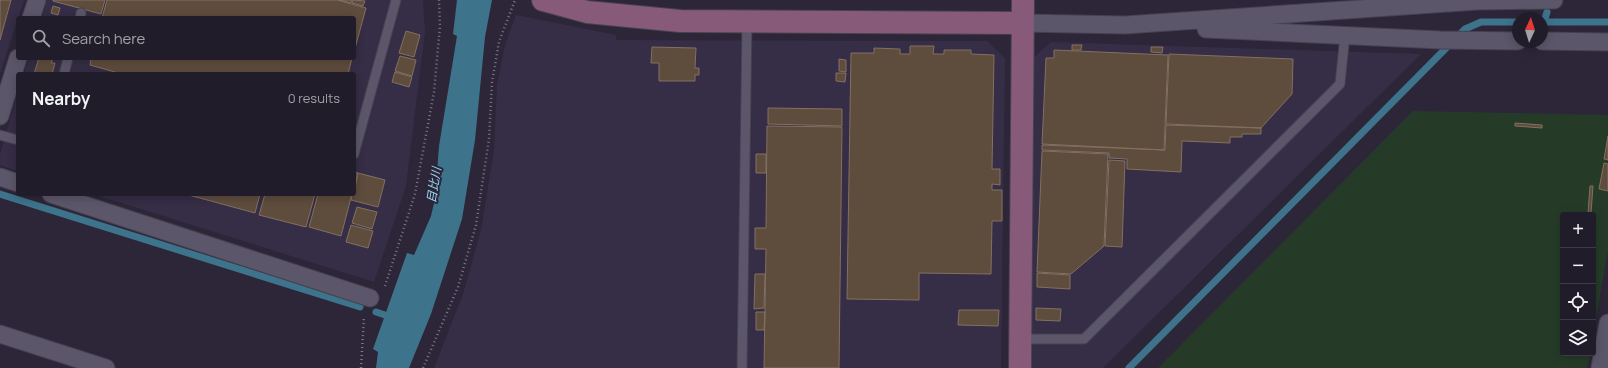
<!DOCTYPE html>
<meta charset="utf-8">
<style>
:root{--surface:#211c2a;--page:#2d2936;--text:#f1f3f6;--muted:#a2a1a8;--line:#3e3a47}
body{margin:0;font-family:Manrope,"Noto Sans JP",sans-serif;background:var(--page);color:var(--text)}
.controls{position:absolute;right:12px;bottom:12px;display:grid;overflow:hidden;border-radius:4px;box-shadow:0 2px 10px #0003}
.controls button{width:36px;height:36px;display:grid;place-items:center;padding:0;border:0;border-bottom:1px solid var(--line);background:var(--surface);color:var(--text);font:20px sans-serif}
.compass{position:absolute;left:1512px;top:12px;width:36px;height:36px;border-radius:50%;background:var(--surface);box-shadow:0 2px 10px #0003;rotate:4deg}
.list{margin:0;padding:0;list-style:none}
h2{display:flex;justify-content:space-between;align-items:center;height:52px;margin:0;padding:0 16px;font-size:17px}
h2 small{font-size:13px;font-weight:400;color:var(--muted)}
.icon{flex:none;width:22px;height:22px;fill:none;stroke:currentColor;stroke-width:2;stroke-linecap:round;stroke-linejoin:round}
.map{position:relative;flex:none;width:1608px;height:368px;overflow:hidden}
.search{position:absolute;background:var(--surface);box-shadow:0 2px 10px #0003;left:16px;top:16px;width:340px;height:44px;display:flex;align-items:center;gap:10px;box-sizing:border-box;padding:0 14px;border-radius:4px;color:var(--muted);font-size:15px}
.panel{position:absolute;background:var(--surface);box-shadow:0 2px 10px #0003;left:16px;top:72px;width:340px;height:124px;border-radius:4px}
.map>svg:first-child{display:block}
</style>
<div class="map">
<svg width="1608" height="368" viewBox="0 0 1608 368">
<rect width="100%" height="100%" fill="#2c2638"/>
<path fill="#362d46" d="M0,0H24L0,74Z
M47,0H423L425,32L406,186L374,282L93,194H354V74H24L29,58H354V18H42Z
M516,15L616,35V40L987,41L1005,58L1001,368H434L463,294L481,230L494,150L497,85L505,45Z
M1051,42L1421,54L1103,368H1028L1033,58Z
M18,92V171L0,165V154Z"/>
<path fill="#253b28" d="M1413,111L1608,115V251L1593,335V215H1563V353H1590L1587,368H1158Z"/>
<path fill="#3d738b" d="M457,0H492L485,37L475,140L462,219L431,314L409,368H376L378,352L373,349L407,253L414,255L431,216L435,199L439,146L457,36L453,34Z"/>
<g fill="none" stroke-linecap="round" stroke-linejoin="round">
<path stroke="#3d738b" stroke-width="7" d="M1542,22H1608
M1544,22L1547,12
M0,194L360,307
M376,312L394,318
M1129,368L1465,29L1481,22H1518"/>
</g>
<path fill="#5e4c3d" stroke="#837060" d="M0,0H11L0,40Z
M53,0H105L101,14L53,1Z
M107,0H337L366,8L354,52V18H102Z
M339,0H352L351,3Z
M353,0L365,1L363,6L352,3Z
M53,6L60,8L58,15L51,13Z
M406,31L420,35L414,57L399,53Z
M1072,45H1082L1081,50H1072Z
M910,46H934L933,54H944V50H971V54L994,55L992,169H1000V185L992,184V190H1002V221H992L991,274L919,273V300L847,299L851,53H874V48L900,49V54H910Z
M652,47L696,48L695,68H699V75H695V81H659V63H651Z
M1151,47H1163L1162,53L1151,52Z
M1054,50L1168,55L1164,150L1042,144L1046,58H1054Z
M1169,54L1293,59L1292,94L1261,128L1166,124Z
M400,56L416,60L412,76L395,71Z
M39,58H53L51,63H55L52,74H34Z
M91,58H352L348,74H122L90,65Z
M839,59L846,60V72L839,71Z
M395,72L412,77L409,87L392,82Z
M836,73H846L845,82L836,81Z
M768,108L842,109V126L768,124Z
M1515,123L1542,125V128L1515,126Z
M1166,125L1261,128V134H1242V137H1230V143L1182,141L1181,172L1127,169V159L1109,158V153L1042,150V145L1165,150Z
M767,126L842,127L839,368H764L766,249H755V228H766Z
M1608,136V160L1604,159Z
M1042,151L1108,154L1104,246L1071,274L1037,272Z
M756,154H766V173H756Z
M1109,160L1125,161L1122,247L1105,246Z
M1604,163L1608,164V191L1599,189Z
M354,172L358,173L354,188Z
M358,173L385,180L378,207L351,200L352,194H354Z
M1590,186H1593L1591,213H1588Z
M185,194H260L255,213Z
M265,194H315L306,227L259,215Z
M318,194H352L341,236L309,227Z
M357,207L377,212L372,229L352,223Z
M351,225L373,231L368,248L346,242Z
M1037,273L1070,275V289L1037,287Z
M755,274H765L764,308L754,309Z
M1036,308L1061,309L1060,321L1036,320Z
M959,310H999L998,326L958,325Z
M756,312H765L764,330H756Z"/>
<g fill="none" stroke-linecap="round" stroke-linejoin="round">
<defs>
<path id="lane" d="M80,18L81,13
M64,74L68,58
M0,135L18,140
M354,154L396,0
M1020,339H1084L1340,84L1345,35
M742,368L747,22"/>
<path id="street" d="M31,18L37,0
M1023,23L1125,25L1477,1L1554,0
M1206,29L1440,40L1518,41
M1542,41L1608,42
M0,116L18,58
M0,177L18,183
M51,194L370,298
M0,334L106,368
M1600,368L1608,323"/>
<path id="secondary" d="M543,0L587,12L680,21L1023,23
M1020,368L1023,0"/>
</defs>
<use href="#lane" stroke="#464150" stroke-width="11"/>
<use href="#street" stroke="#464150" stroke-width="19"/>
<use href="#secondary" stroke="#464150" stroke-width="24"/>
<path stroke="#7e7988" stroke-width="2.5" stroke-dasharray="1 3" stroke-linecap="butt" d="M385,286L415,194L434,92L440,26L439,0
M361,368L364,317
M423,368L458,287L476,225L489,139L492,82L499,42L515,0"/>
<use href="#lane" stroke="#5c566a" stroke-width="9"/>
<use href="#street" stroke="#5c566a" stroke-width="17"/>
<use href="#secondary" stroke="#865a78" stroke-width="22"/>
</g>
<g text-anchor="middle" stroke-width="4" stroke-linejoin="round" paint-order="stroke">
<g font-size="12" font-style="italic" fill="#99dbfa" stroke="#2c2638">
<text transform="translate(434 185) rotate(-81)" y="4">目比川</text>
</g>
</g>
</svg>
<div class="controls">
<button>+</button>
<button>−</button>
<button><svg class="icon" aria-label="locate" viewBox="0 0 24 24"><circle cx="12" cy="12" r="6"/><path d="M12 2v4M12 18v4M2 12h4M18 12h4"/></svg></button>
<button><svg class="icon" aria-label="layers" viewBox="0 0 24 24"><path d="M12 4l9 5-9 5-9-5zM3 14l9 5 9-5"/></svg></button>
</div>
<svg class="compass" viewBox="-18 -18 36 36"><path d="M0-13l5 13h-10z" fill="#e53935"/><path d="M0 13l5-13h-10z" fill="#a2a1a8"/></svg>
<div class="search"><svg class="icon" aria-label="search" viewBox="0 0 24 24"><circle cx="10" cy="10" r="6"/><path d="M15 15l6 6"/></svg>Search here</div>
<section class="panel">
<h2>Nearby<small>0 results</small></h2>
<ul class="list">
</ul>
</section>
</div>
